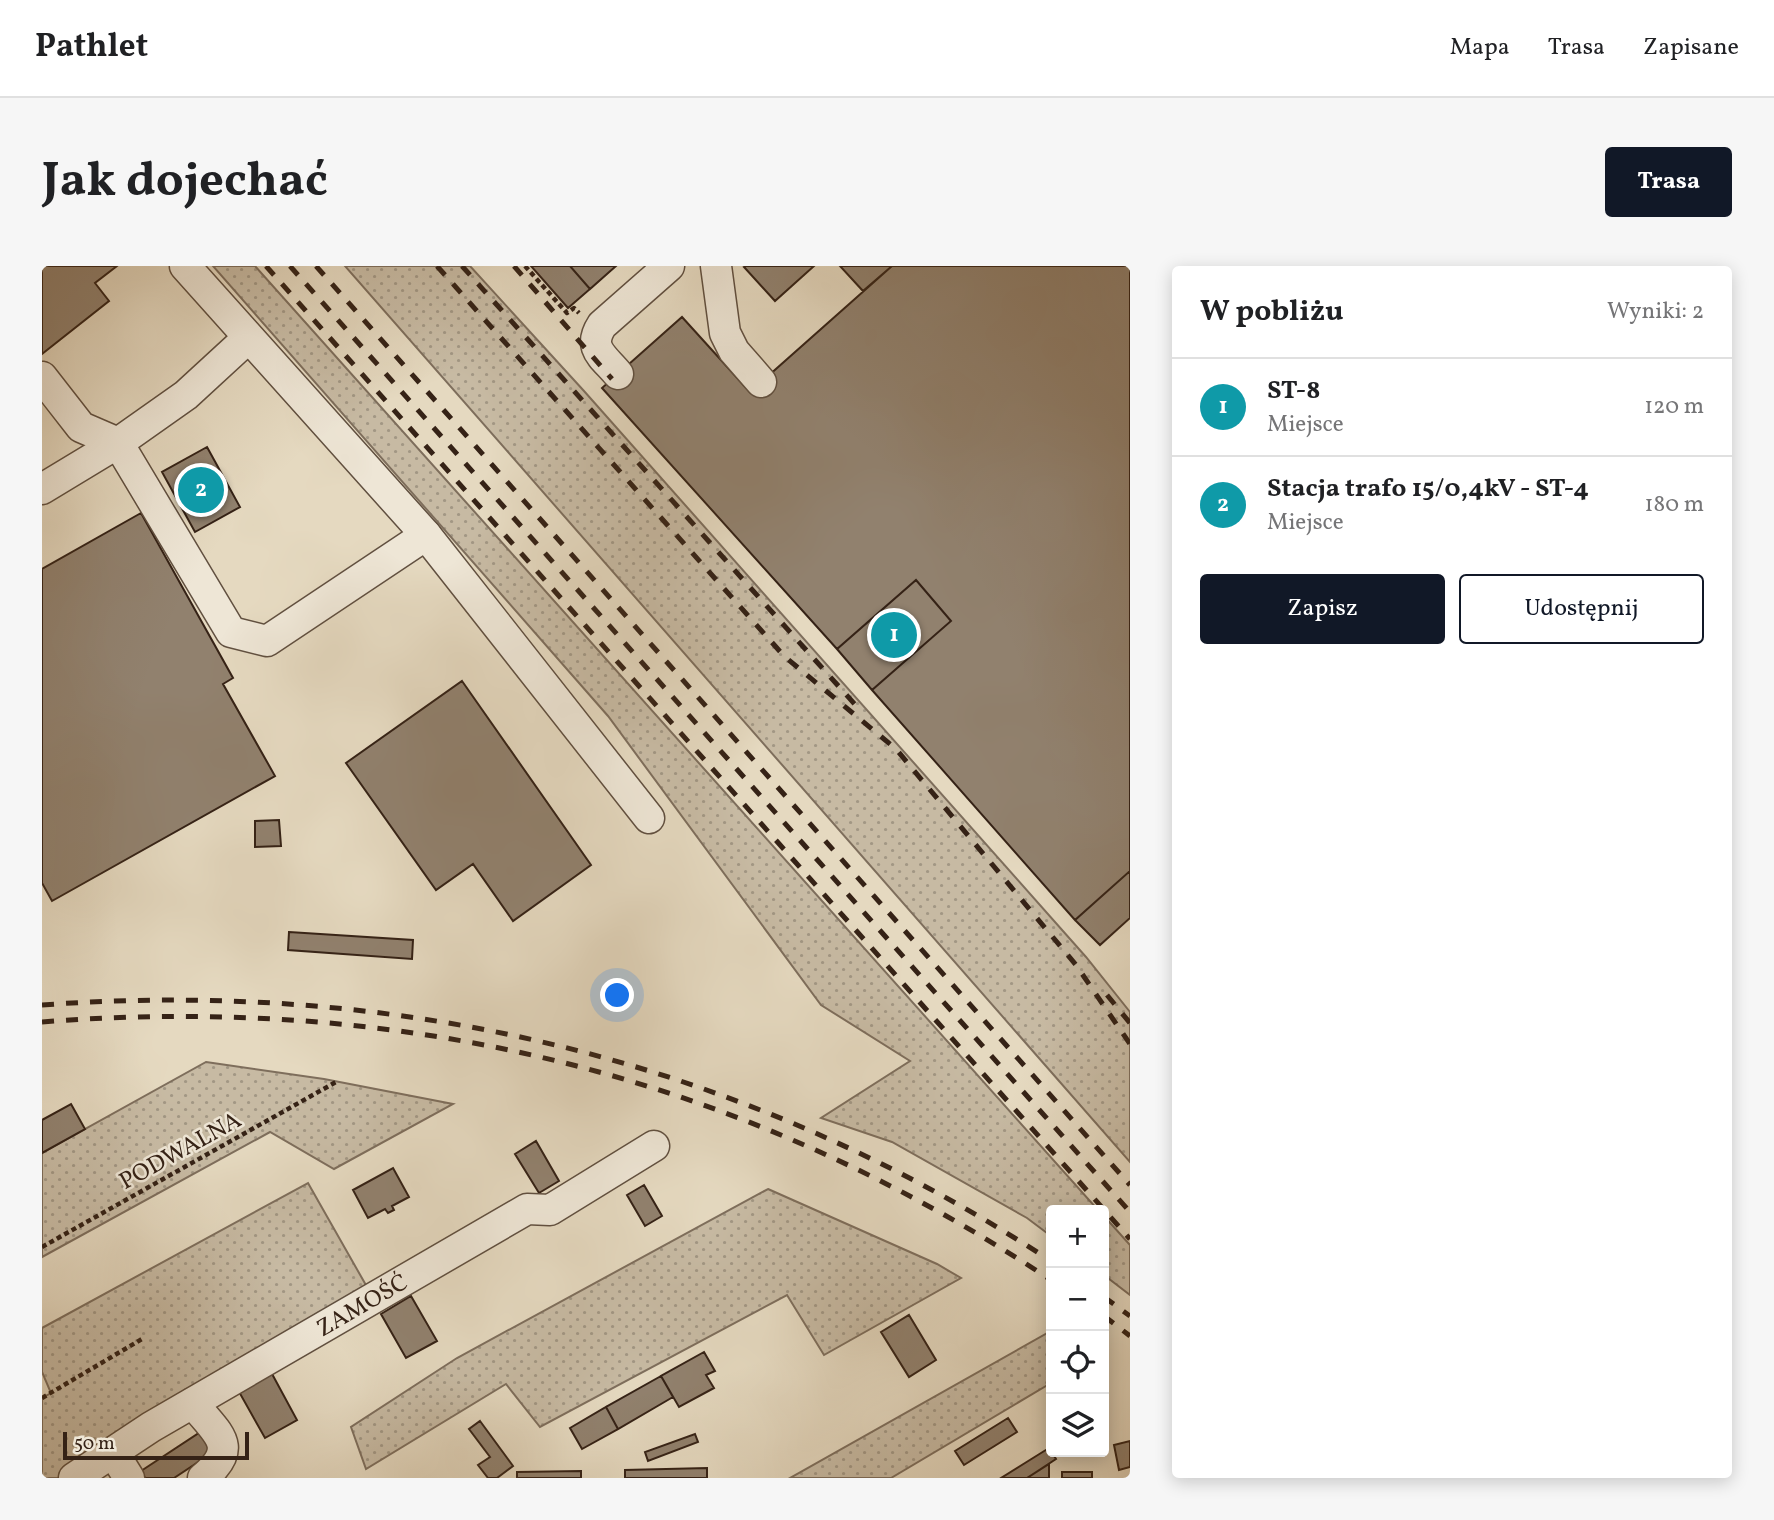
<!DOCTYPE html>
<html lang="pl">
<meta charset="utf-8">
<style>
:root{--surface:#fff;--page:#f6f6f6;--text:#202124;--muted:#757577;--line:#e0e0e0;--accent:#111827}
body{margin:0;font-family:Vollkorn,serif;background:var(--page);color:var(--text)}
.controls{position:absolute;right:21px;bottom:21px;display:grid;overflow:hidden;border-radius:7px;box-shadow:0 4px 18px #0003}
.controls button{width:63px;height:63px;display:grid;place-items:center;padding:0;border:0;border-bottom:2px solid var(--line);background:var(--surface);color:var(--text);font:35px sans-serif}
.scale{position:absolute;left:21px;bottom:18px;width:186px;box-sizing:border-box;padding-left:7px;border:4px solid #352216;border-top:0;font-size:19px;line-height:24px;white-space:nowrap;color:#352216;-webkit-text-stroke:5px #eee6d6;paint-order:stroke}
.you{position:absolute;left:576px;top:730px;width:24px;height:24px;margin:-18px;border:5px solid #fff;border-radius:50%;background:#1a73e8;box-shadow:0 0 0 10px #1a73e833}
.badge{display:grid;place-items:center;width:46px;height:46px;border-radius:50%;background:var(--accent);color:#fff;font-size:23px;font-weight:700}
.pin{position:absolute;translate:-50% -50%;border:4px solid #fff;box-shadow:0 2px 7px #0006}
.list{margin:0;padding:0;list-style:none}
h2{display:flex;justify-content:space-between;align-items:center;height:91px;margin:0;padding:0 28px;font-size:30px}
h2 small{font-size:23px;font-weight:400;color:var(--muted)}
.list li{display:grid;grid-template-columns:46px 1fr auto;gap:21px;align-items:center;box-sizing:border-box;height:98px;padding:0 28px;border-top:2px solid var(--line)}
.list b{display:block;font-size:26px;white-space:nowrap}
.list p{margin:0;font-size:23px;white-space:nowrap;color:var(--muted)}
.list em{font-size:23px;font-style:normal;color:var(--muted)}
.actions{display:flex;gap:14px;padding:21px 28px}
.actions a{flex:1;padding:16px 0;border:2px solid var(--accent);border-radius:7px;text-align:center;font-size:24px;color:var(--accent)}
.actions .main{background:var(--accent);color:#fff}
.icon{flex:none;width:38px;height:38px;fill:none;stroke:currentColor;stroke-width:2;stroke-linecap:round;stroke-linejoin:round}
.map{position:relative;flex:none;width:1088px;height:1212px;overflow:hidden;border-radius:7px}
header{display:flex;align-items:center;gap:42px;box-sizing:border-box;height:98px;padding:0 35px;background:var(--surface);border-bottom:2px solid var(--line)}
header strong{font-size:33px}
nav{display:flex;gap:38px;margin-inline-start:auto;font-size:24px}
.intro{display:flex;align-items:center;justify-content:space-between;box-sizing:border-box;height:168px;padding:0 42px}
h1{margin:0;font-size:49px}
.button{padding:18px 32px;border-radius:7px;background:var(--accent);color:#fff;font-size:24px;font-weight:700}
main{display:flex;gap:42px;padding:0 42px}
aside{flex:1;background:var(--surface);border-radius:7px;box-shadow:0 4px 18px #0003}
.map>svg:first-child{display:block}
</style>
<header>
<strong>Pathlet</strong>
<nav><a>Mapa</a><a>Trasa</a><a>Zapisane</a></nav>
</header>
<div class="intro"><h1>Jak dojechać</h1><a class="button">Trasa</a></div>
<main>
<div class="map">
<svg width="1088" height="1212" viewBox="0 0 1088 1212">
<defs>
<pattern id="green-dots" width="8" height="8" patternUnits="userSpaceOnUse" patternTransform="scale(1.75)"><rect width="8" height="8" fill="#c7baa3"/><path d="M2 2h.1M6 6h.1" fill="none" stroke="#a29784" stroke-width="1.8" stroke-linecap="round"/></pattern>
</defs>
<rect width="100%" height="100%" fill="#e5d9c0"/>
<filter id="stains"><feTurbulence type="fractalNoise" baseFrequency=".00286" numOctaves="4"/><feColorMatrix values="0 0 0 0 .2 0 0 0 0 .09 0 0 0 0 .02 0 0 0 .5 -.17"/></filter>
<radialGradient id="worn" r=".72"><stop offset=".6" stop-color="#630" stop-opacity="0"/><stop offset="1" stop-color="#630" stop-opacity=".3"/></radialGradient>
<path fill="url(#green-dots)" stroke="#7e6e5c" stroke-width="2" d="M171,0H213L1056,944H1009V970L985,952L850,876L779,852L868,795L779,739L566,450Z
M303,0H428L542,125L1044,691L1088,746V896Z
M164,796L282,813L411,838L292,903L228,866L0,991V887Z
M266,917L329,1028L18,1212H0V1132L9,1127L0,1106V1062Z
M726,923L895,998L919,1012L782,1089L745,1029L498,1161L464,1118L324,1203L309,1161L415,1092Z
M1062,950L1088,979V1029L1062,1009Z
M1009,1065V1117L849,1212H748Z"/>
<path fill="#91816e" stroke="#352216" stroke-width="2" d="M0,0H75L53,17L67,35L0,88Z
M489,0H528L548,23L526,42Z
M528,0H574L548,23Z
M704,0H772L733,35L702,1Z
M798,0H850L821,25Z
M850,0H1088V605L1033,654L830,424L909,355L874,314L795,383L560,122L640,51L708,126Z
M165,181L198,241L153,266L120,206Z
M99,247L191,412L181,418L233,510L10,635L0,617V303Z
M874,314L909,355L830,424L795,383Z
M420,415L549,599L471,655L431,598L394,624L304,497Z
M237,554L239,580L213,581V555Z
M1088,605V652L1058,679L1033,654Z
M247,666L371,674L370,693L246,684Z
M29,838L43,863L0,887V854Z
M494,875L517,915L497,927L473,888Z
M351,902L367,931L350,940L352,944L346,947L343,943L326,952L311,924Z
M602,919L620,950L603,960L585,929Z
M369,1030L395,1075L364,1092L339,1048Z
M867,1049L894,1094L867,1111L839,1066Z
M662,1086L673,1105L664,1109L672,1122L637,1141L619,1110Z
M229,1106L255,1154L223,1172L196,1124Z
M619,1110L631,1131L576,1163L564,1141Z
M564,1141L576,1163L540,1183L528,1162Z
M966,1152L975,1166L922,1199L913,1185Z
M438,1155L471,1200L455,1212H446L436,1199L448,1191L427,1163Z
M163,1163L176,1183L132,1212H103L99,1205Z
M653,1168L656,1176L606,1195L603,1186Z
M1088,1175V1201L1077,1204L1072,1179Z
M1007,1182L1014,1193L985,1212H959Z
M1007,1198V1212H985Z
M665,1202V1212H583V1204Z
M539,1205V1212H475V1206Z
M1020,1206H1050V1212H1020Z"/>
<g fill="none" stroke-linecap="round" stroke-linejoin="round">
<defs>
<g id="minor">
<path d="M143,0L384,269"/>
<path d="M674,0L683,67L692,85L719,116"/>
<path d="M576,108C561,90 545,82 560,59L627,0"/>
<path d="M0,111L39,161L76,177L144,129L206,72"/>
<path d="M0,223L76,177L189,366L225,375L384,269L607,552"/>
<path d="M151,1137C175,1168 199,1180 161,1212"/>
<path d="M71,1186L87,1212"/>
<path id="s1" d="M32,1212L109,1161L485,943L508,944L612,880"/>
</g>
</defs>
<use href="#minor" stroke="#615040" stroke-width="33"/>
<path stroke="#352216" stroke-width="4.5" stroke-dasharray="5 3.5" stroke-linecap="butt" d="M483,0L525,47L532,42L537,47
M0,981L294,816
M0,1132L100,1073"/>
<use href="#minor" stroke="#eee6d6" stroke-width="30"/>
<path stroke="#352216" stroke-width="5" stroke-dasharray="12 12" stroke-linecap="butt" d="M224,0L1088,973
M248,0L1088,946
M274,0L1088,919
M395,0L742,390L854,483L1034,699L1088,778
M420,0L817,443
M472,0L570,113
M1065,729L1088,757
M0,739C362,712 705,796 1009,995
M0,756C367,727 702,811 1009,1014
M1062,1031L1088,1050
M1062,1050L1088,1070"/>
</g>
<g text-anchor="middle" stroke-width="5" stroke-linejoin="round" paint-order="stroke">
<g font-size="24" fill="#352216" stroke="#eee6d6">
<text transform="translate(138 884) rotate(-29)" y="8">PODWALNA</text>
<text dy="8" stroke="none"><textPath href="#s1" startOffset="336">ZAMOŚĆ</textPath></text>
</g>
</g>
<rect width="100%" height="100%" filter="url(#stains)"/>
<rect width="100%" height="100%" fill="url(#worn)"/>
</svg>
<div class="controls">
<button>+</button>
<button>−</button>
<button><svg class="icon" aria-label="locate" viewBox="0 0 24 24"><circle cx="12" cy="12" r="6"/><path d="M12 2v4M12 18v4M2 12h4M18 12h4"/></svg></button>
<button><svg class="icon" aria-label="layers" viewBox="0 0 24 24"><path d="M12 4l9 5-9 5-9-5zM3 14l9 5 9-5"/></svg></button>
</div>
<div class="scale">50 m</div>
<div class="you"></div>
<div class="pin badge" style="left:852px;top:369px;background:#0f9aa8">1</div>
<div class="pin badge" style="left:159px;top:224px;background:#0f9aa8">2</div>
</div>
<aside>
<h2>W pobliżu<small>Wyniki: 2</small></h2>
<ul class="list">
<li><span class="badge" style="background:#0f9aa8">1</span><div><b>ST-8</b><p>Miejsce</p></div><em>120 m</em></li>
<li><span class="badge" style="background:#0f9aa8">2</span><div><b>Stacja trafo 15/0,4kV - ST-4</b><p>Miejsce</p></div><em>180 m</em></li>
</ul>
<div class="actions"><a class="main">Zapisz</a><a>Udostępnij</a></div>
</aside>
</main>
